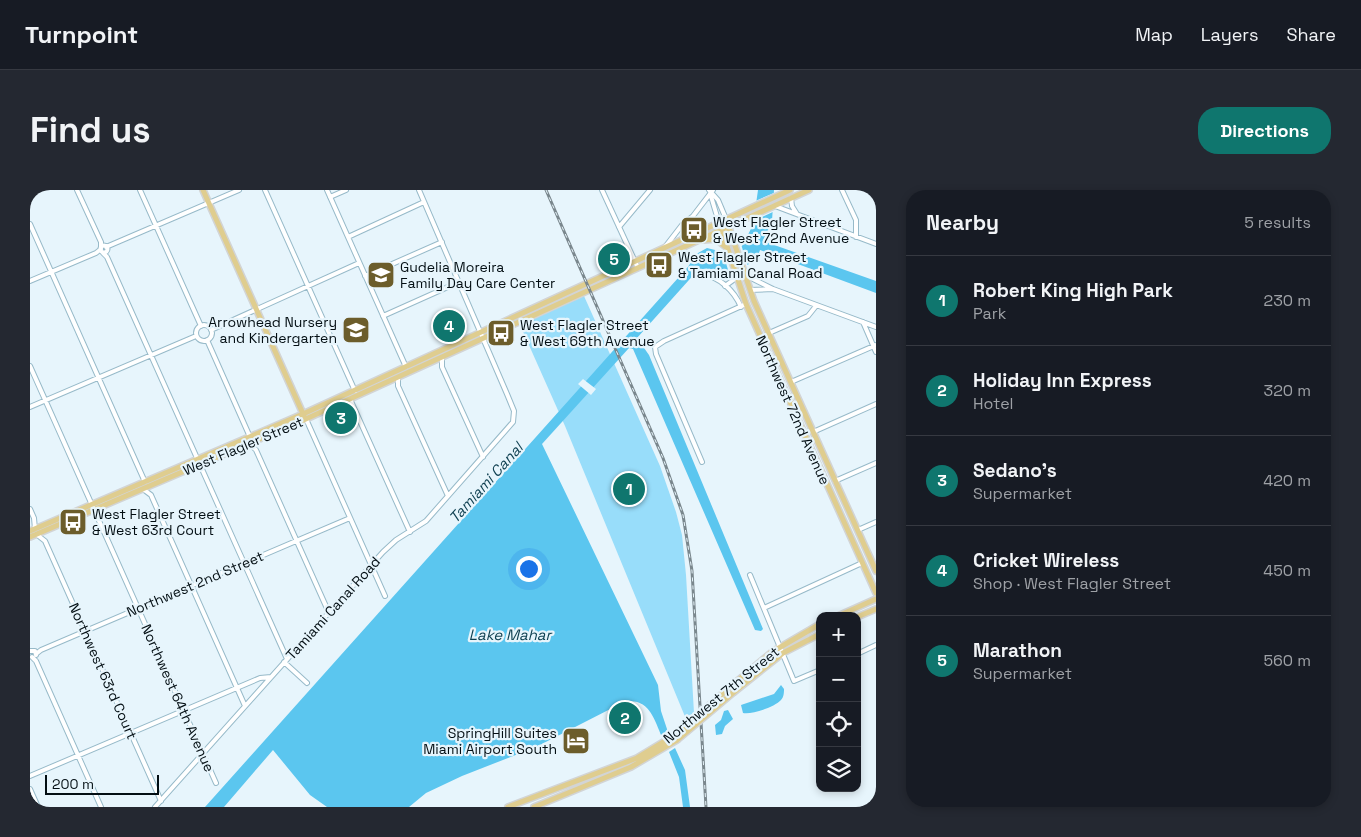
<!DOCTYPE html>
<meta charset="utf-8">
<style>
:root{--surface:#171b24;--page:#242831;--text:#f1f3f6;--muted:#9ea1a6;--line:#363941;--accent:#0f766e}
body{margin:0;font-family:"Space Grotesk",sans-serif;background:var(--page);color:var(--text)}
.controls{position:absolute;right:15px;bottom:15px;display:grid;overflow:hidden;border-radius:10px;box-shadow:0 2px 8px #0003}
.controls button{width:45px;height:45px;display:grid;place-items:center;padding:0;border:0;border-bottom:1px solid var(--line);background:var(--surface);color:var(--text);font:25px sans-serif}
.scale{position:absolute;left:15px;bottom:12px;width:114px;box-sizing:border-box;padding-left:5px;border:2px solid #030e13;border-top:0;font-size:14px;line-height:18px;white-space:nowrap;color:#030e13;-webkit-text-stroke:4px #e7f5fc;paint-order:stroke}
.you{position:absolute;left:498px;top:378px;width:18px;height:18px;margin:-12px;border:4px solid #fff;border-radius:50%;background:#1a73e8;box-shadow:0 0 0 8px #1a73e833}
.badge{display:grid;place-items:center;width:32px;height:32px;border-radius:50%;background:var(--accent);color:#fff;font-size:16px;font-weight:700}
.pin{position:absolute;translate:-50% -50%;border:2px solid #fff;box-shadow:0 1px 5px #0006}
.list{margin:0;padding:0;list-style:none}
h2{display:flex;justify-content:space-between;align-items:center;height:65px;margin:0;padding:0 20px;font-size:21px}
h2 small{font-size:16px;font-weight:400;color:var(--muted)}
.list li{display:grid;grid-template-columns:32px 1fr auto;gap:15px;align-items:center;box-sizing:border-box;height:90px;padding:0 20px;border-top:1px solid var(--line)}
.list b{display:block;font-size:19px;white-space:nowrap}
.list p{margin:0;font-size:16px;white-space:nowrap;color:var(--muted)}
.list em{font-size:16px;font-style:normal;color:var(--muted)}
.icon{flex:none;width:28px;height:28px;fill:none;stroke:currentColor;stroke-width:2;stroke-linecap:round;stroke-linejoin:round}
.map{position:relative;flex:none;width:846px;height:617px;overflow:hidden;border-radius:20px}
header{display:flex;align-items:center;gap:30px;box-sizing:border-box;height:70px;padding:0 25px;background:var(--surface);border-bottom:1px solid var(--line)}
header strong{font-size:24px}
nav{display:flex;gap:28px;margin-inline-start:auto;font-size:18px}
.intro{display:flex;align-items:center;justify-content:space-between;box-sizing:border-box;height:120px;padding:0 30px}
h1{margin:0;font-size:35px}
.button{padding:12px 22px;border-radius:20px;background:var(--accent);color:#fff;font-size:18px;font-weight:700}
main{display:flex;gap:30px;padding:0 30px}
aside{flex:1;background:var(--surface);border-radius:20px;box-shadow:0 2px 8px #0003}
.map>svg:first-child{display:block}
</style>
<header>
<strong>Turnpoint</strong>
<nav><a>Map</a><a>Layers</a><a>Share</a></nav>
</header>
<div class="intro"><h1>Find us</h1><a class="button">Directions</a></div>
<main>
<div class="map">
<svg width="846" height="617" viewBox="0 0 846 617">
<rect width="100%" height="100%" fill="#e7f5fc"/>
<path fill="#98ddfa" d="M554,106L630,276L646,322L652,345L656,385L664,523L656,529L535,236L490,135Z"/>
<path fill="#5bc6ef" d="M728,0H744L742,31L733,51L846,91V103L730,60L726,71C717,75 704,81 695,81C685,81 677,76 667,81L607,148L619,165L733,439L731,441L725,440L603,159L599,158L512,254L628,495L631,521L638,542L632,547C624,529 619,507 594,512L506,557L432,586L396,603L379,617H297L280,605L243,560L194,617H175L657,78L668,63L677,58L693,62L712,56L723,35Z
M751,495L754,499C754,502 754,507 751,510C745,517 721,525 713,523L711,515L744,504Z
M698,520L703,529L695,536L692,544L686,545L685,535L691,530L694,521Z
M645,558L655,580L660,617H653L649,587L639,562Z"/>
<path fill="#e7f5fc" d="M746,2L745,21L721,32L723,12Z
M711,54L718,77L699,83L692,60Z
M553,189L566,199L561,205L548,194Z"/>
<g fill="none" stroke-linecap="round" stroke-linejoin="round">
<defs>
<path id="minor" d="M47,0L71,52V58
M110,0L171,136
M235,0L325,201
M297,0L376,177
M572,0L608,78
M679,0L688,10L696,29
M812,0L826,30V47
M680,3L689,33
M300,7L316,0
M761,8L762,16L767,24
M745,16L846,54
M0,34L115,292
M589,37L620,0
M318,47L394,12
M651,51L663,26L683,0
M70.5 59a3.5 3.5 0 1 1 7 0a3.5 3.5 0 1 1-7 0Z
M76,57L209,0
M635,57L652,35L663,26
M73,63L77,67L257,469
M671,83C689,87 704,100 711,117
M715,85L743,99L846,137
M335,86L412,52
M0,91L66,63L71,59
M695,96L706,88
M720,100L743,99
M353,126L429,92
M833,132L846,162
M166 143a8 8 0 1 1 16 0a8 8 0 1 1-16 0Z
M181,140L329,73
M739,143L778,126L786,116
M177,150L220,247
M412,167V177L453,267
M0,176L186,593
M368,187V196L418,306
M761,192L846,155
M320,209L380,342
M0,217L166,146
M276,229L355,406
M783,242L846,214
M219,253L226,260L299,423
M672,272L626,164L625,157L634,151L716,114
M805,291L846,273
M113,299L121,305L215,516
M0,319L4,328L5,339
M828,340L846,332
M6,344L15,351L131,611
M720,385L764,491L790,480
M734,418L832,373
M0,461H5L6,465
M6,464L11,460L320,328
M827,464L846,455
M2,467L6,471L71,617
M254,472L277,493
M0,586L230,488L241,487
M0,599L8,617
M125,617L353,362L366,350L396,331L483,232L484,221L477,204L389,0"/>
<path id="major" d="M173,0L274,226
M698,35L724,111L846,381
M691,38L716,114L846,403
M674,50L686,49L697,58
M0,341L273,224L760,0
M0,347L267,233L779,0
M808,426L846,409
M827,427L846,419
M699,498L742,462L790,434
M704,502L753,463L790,444
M478,617L607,568L645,545
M504,617L601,577L647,550"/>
</defs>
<use href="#minor" stroke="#97bac9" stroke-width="6"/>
<use href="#major" stroke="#d2d4d5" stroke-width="8"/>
<use href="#minor" stroke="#fff" stroke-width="4"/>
<use href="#major" stroke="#dfcd8f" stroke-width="5"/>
<defs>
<path id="rail" d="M516,0L633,268L653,325L662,381L676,617"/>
</defs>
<use href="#rail" stroke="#7a878d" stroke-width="3"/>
<use href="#rail" stroke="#e7f5fc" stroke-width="1" stroke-dasharray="4" stroke-linecap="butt"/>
<defs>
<path id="major-bridge" d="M645,545L699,498
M647,550L704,502"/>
</defs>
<use href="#major-bridge" stroke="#d2d4d5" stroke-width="8" stroke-linecap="butt"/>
<use href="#major-bridge" stroke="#dfcd8f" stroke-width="5"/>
</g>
<defs>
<symbol id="bus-square" viewBox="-11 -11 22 22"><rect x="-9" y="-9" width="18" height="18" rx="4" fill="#6c5d2b" stroke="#e7f5fc"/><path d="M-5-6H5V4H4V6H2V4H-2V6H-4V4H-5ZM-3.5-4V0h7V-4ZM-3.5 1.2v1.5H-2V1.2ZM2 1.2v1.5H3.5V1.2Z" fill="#fff"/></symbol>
<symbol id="school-square" viewBox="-11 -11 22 22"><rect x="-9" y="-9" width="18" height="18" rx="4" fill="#6c5d2b" stroke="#e7f5fc"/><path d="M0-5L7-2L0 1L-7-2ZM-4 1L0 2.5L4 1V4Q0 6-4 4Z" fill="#fff"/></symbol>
<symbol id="hotel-square" viewBox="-11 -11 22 22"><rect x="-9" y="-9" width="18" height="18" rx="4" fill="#6c5d2b" stroke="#e7f5fc"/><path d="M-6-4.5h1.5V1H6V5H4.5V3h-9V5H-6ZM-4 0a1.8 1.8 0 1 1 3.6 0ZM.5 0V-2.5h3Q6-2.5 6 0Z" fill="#fff"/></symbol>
</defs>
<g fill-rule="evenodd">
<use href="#bus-square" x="648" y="24" width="32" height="32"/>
<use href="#bus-square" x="613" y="59" width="32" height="32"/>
<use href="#school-square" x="335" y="69" width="32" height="32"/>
<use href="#school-square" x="310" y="124" width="32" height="32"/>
<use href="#bus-square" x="455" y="127" width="32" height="32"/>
<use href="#bus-square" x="27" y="316" width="32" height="32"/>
<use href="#hotel-square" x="530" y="535" width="32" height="32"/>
</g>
<g text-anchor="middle" stroke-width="4.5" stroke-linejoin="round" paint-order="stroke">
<g font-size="14" fill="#030e13" stroke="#e7f5fc" text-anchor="start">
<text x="683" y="37">West Flagler Street<tspan x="683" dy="16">&amp; West 72nd Avenue</tspan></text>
<text x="648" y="72">West Flagler Street<tspan x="648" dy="16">&amp; Tamiami Canal Road</tspan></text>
<text x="370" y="82">Gudelia Moreira<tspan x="370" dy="16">Family Day Care Center</tspan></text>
<text x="307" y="137" text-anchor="end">Arrowhead Nursery<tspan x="307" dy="16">and Kindergarten</tspan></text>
<text x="490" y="140">West Flagler Street<tspan x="490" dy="16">&amp; West 69th Avenue</tspan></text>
<text x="62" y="329">West Flagler Street<tspan x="62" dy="16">&amp; West 63rd Court</tspan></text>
<text x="527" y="548" text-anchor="end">SpringHill Suites<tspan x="527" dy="16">Miami Airport South</tspan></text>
</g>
<g font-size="14" fill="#030e13" stroke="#e7f5fc">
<text transform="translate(763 220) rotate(66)" y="5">Northwest 72nd Avenue</text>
<text transform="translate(213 256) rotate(-23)" y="5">West Flagler Street</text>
<text transform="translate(165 394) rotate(-23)" y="5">Northwest 2nd Street</text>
<text transform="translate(303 418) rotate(-48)" y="5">Tamiami Canal Road</text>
<text transform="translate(73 481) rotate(66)" y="5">Northwest 63rd Court</text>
<text transform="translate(691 505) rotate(-39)" y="5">Northwest 7th Street</text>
<text transform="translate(148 508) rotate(66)" y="5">Northwest 64th Avenue</text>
</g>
<g font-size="15" font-style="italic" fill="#0e3f50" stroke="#e7f5fc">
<text transform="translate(456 293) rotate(-48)" y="5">Tamiami Canal</text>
<text x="480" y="450">Lake Mahar</text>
</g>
</g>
</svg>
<div class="controls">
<button>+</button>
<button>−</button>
<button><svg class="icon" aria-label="locate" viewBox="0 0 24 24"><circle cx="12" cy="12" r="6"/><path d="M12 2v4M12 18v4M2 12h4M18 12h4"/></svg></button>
<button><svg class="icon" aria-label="layers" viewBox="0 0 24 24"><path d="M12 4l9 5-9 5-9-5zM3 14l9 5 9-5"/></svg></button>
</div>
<div class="scale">200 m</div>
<div class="you"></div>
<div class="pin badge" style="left:599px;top:299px">1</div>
<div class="pin badge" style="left:595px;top:528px">2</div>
<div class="pin badge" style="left:311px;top:228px">3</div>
<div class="pin badge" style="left:419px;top:136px">4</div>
<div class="pin badge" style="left:584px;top:69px">5</div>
</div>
<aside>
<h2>Nearby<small>5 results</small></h2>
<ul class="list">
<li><span class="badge">1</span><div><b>Robert King High Park</b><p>Park</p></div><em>230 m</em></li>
<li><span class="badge">2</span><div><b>Holiday Inn Express</b><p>Hotel</p></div><em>320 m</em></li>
<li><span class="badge">3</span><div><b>Sedano's</b><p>Supermarket</p></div><em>420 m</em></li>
<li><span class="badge">4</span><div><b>Cricket Wireless</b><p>Shop · West Flagler Street</p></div><em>450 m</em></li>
<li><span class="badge">5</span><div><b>Marathon</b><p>Supermarket</p></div><em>560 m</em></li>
</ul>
</aside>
</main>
